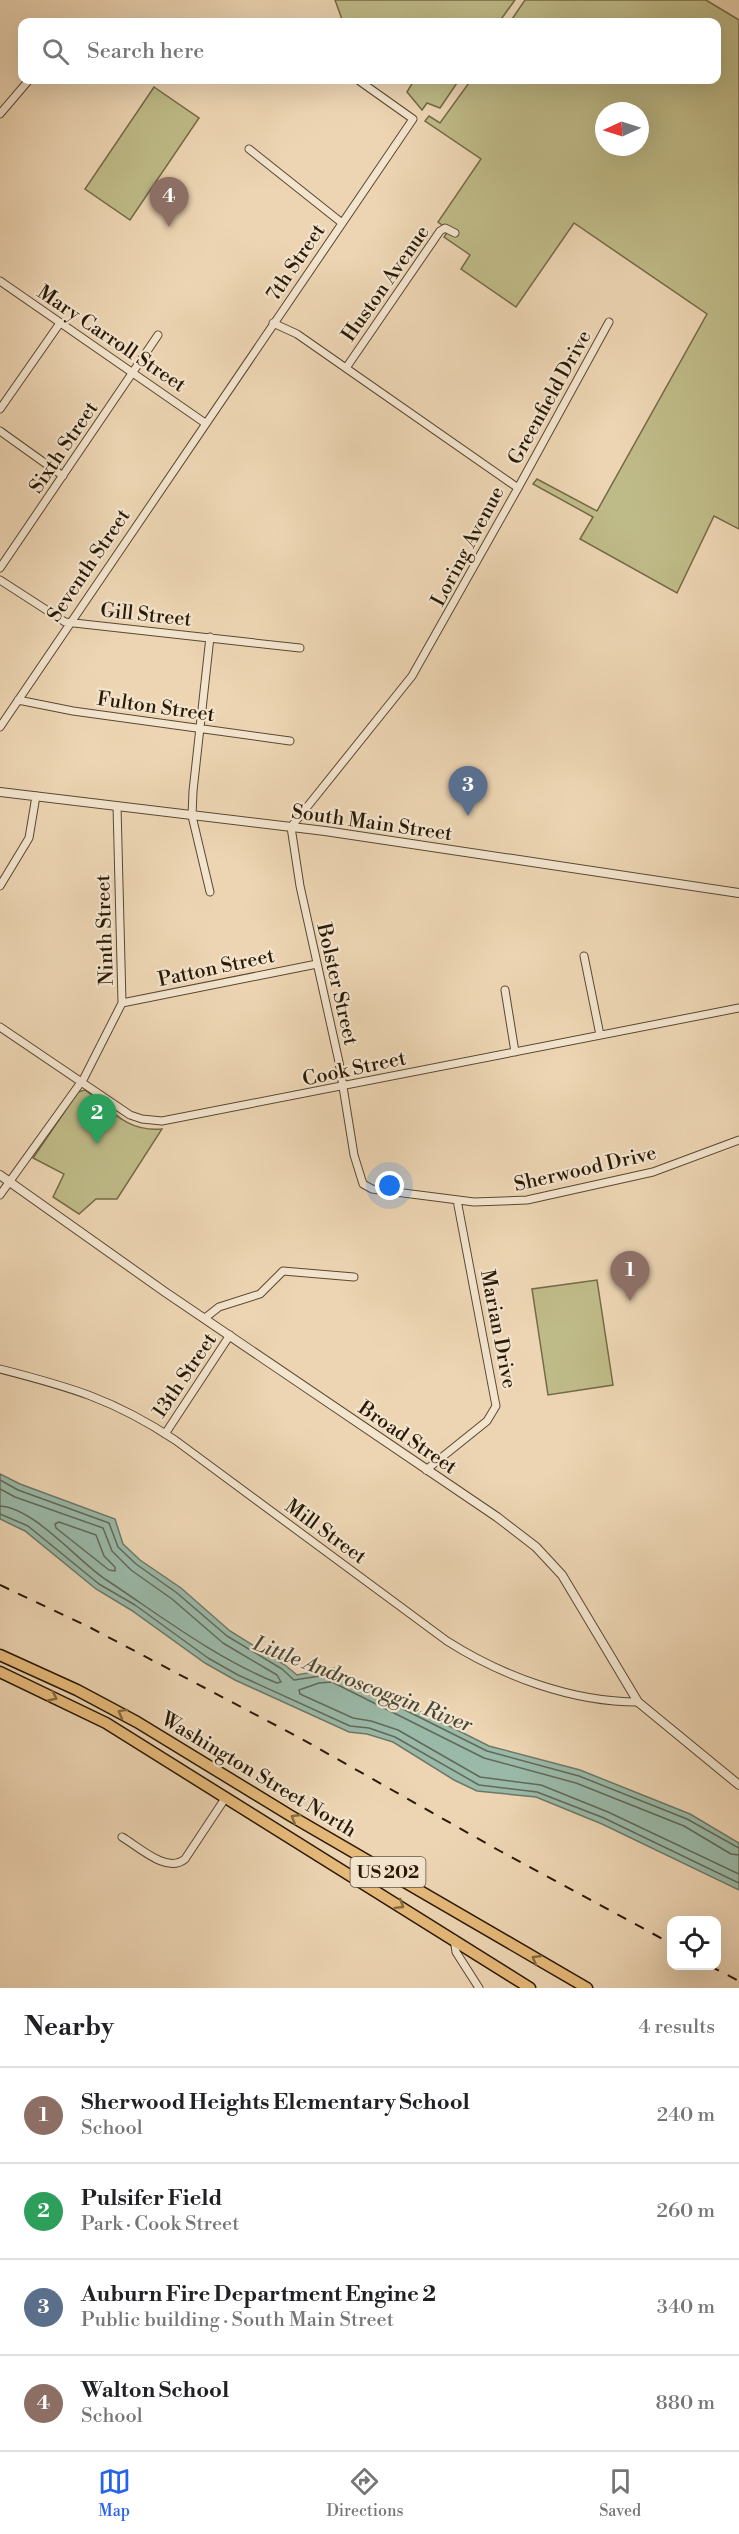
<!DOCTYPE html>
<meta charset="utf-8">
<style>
:root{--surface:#fff;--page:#f6f6f6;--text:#202124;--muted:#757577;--line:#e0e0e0;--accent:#2563eb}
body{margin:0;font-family:"Libre Bodoni",serif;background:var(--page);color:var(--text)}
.controls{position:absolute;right:18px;bottom:18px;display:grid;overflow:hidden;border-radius:12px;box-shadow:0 6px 24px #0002}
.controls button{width:54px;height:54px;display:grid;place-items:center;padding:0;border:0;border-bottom:2px solid var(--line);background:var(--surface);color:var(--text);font:30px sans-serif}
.compass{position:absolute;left:595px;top:102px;width:54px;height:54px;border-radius:50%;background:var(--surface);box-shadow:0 6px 24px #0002;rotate:266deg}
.you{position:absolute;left:390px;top:1186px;width:21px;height:21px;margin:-15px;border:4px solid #fff;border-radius:50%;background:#1a73e8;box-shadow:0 0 0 9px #1a73e833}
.badge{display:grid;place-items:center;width:39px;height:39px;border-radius:50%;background:var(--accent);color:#fff;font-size:20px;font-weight:700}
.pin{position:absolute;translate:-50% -50px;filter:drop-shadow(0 2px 3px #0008)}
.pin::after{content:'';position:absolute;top:32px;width:21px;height:18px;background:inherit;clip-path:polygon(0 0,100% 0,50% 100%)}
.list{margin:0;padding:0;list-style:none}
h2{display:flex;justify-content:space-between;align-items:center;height:78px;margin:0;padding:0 24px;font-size:26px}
h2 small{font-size:20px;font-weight:400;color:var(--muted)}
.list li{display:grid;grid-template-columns:39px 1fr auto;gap:18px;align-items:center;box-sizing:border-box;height:96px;padding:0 24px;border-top:2px solid var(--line)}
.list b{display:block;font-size:22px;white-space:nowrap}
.list p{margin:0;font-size:20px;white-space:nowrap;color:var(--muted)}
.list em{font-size:20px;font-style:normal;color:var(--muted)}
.icon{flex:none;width:33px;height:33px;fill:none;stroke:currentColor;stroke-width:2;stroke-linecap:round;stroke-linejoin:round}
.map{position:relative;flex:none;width:739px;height:1988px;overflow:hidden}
.search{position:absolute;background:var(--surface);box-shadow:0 6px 24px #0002;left:18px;right:18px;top:18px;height:66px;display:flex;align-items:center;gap:15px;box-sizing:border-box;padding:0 21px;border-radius:12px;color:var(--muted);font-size:22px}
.sheet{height:462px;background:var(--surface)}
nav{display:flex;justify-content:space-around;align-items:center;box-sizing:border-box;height:84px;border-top:2px solid var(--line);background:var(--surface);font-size:16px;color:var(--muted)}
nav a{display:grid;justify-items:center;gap:3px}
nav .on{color:var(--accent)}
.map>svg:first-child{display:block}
</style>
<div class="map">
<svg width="739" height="1988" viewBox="0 0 739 1988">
<rect width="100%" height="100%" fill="#edd5b3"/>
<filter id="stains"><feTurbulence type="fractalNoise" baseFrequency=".00333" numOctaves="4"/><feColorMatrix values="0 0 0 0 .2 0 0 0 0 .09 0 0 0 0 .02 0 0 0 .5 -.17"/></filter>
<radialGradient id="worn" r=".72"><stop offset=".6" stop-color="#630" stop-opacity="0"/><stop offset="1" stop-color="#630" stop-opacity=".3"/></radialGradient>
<path fill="#bfbb88" stroke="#746a46" stroke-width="1.5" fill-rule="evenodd" d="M335,0H515L499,22H343Z
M525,0H706L739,20V529L714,516L677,593L580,539L593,517L533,484L537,479L597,511L707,314L574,223L516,307L461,269L470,255L444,237L449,230L438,222L481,159L425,121L429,116L440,123L471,80H716V22H510ZM604,111H640V147H604Z
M414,80H459L440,108L427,103L422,110L407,92Z
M154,87L199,118L130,220L85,189Z
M85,1090C112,1111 127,1132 162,1129L117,1199H96L79,1214L53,1197L64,1174L33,1158L78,1092Z
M597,1280L613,1385L548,1395L532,1289Z"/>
<path fill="#9ab9a9" stroke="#6d7967" stroke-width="1.5" d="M0,1474L20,1484L115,1519L123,1544L140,1560L181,1588L230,1631L285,1665L297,1675L334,1668L489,1746L580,1770L690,1814L739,1843V1890L602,1824L536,1797L477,1791L454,1780L393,1742L367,1734L349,1732L235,1680L205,1663L131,1610L96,1589L25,1531L0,1519Z"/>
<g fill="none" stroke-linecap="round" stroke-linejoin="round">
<path stroke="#626957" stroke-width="1.5" d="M0,1480L18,1490L109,1523L118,1547L136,1564L177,1593L227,1636L282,1669L294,1680L333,1674L487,1751L579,1776L687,1819L739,1848
M0,1489L15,1497L103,1528L112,1551L131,1570L172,1599L223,1643L277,1675L281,1682L277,1683C215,1658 161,1616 105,1579C77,1560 34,1508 0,1506
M0,1514L28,1526L99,1584L135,1605L208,1658L238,1675L350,1726L369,1728L395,1737L479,1785L537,1792L604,1818L739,1883
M59,1522L96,1535L104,1556L115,1567V1571L109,1570L56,1528L55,1524Z
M739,1855L731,1854L684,1826L576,1783L484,1758L332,1682L319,1683L299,1690L300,1694L353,1718L371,1721L398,1730L480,1777L541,1785L608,1812L739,1874"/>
<defs>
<path id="minor" d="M0,114L29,80
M249,149L342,223
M0,281L205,423
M273,323L297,334L518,488L412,676L291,827L300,886L339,1062L354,1155L363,1184L372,1189L474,1202L527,1200L653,1172L739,1140
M346,368L440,231L445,228L455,233
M0,409L60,323
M0,431L63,476
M518,488L609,322
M0,568L158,335
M0,580L65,622L300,648
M18,700L73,711L290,741
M0,727L413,119L358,80
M0,886L29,838L36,796
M210,892L192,816L193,791L210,637
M584,956L600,1035
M505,990L515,1052
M122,1003L317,964
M0,1027L130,1115L142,1119L162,1121L739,1008
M0,1195L84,1078L122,1003L117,806
M205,1318L219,1307L260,1294L283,1271L354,1277
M0,1369C70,1387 113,1399 175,1440L447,1641C502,1676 572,1702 638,1702
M165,1434L230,1335
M426,1470L487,1421L496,1406L457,1200
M122,1837C139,1847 167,1874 185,1859L226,1797
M454,1939L456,1952L479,1988"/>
<path id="tertiary" d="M0,792L325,831L739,893
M0,1175L165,1292L497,1517L536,1547L562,1575L638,1702L739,1785"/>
<path id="trunk" d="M0,1655L77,1690L137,1722L291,1816L587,1988
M0,1672L106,1723L530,1988"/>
</defs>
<use href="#minor" stroke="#5a4830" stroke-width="9"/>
<use href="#tertiary" stroke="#5a4830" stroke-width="10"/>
<use href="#trunk" stroke="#291905" stroke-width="13"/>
<use href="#minor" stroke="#f3e4ce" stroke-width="7"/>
<use href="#tertiary" stroke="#f3e4ce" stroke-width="8"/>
<use href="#trunk" stroke="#e6ba7a" stroke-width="10"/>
<path stroke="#291905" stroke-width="2" stroke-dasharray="10 10" stroke-linecap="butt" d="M0,1585L91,1628L300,1738L500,1851L672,1944
M710,1966L739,1981"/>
</g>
<defs><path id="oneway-chevron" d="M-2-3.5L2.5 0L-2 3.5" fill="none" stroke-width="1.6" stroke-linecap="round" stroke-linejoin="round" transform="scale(1.5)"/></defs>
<g stroke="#886a40">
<use href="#oneway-chevron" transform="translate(53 1697) rotate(25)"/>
<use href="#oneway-chevron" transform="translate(122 1713) rotate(-151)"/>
<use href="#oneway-chevron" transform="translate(295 1818) rotate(-149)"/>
<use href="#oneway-chevron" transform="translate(400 1905) rotate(32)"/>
<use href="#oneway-chevron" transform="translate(536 1959) rotate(-150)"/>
</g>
<g text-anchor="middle" stroke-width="4.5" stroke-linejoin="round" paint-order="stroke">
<rect fill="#f3e4ce" stroke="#665641" stroke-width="1.5" x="350.5" y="1857" width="75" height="30" rx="4.5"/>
<g font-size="18" font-weight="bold" fill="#291905">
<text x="388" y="1878">US 202</text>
</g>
<g font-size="20" fill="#291905" stroke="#f3e4ce">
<text transform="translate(295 262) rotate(-56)" y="7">7th Street</text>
<text transform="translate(385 283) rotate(-55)" y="7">Huston Avenue</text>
<text transform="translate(112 338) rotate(34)" y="7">Mary Carroll Street</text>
<text transform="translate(549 397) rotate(-61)" y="7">Greenfield Drive</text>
<text transform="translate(63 447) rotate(-56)" y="7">Sixth Street</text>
<text transform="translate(467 546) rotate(-62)" y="7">Loring Avenue</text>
<text transform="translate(88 565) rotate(-56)" y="7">Seventh Street</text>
<text transform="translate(146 614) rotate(6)" y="7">Gill Street</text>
<text transform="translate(156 706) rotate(8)" y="7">Fulton Street</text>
<text transform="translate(372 822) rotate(8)" y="7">South Main Street</text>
<text transform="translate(104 930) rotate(-92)" y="7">Ninth Street</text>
<text transform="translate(216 967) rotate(-12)" y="7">Patton Street</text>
<text transform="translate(338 984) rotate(77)" y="7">Bolster Street</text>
<text transform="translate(354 1068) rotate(-12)" y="7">Cook Street</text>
<text transform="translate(585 1168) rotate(-13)" y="7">Sherwood Drive</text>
<text transform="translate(499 1329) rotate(79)" y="7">Marian Drive</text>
<text transform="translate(184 1375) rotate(-56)" y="7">13th Street</text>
<text transform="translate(408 1437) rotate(34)" y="7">Broad Street</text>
<text transform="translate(326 1531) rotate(36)" y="7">Mill Street</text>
<text transform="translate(259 1774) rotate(31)" y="7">Washington Street North</text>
</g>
<g font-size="21" font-style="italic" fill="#4b4936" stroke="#f3e4ce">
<text transform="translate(363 1684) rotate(21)" y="7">Little Androscoggin River</text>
</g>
</g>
<rect width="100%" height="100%" filter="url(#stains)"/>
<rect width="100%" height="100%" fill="url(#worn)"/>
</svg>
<div class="controls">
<button><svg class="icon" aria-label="locate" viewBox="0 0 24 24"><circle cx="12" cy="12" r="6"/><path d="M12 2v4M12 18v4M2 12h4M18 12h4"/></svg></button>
</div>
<svg class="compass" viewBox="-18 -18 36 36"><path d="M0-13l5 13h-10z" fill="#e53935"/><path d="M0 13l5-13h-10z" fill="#757577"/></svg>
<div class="you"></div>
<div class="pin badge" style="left:630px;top:1301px;background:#8d6e63">1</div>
<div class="pin badge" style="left:97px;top:1144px;background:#2e9e5b">2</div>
<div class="pin badge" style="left:468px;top:816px;background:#5c6f8a">3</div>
<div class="pin badge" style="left:169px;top:227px;background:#8d6e63">4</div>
<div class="search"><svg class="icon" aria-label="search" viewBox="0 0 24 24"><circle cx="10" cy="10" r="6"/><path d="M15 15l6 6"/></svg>Search here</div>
</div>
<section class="sheet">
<h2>Nearby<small>4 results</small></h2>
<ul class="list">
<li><span class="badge" style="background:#8d6e63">1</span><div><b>Sherwood Heights Elementary School</b><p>School</p></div><em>240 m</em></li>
<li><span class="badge" style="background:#2e9e5b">2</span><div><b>Pulsifer Field</b><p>Park · Cook Street</p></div><em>260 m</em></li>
<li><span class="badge" style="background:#5c6f8a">3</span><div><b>Auburn Fire Department Engine 2</b><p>Public building · South Main Street</p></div><em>340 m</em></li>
<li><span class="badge" style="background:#8d6e63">4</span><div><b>Walton School</b><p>School</p></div><em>880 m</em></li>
</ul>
</section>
<nav>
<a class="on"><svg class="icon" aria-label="map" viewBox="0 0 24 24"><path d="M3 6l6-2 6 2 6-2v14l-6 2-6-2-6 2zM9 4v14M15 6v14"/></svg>Map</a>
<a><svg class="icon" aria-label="directions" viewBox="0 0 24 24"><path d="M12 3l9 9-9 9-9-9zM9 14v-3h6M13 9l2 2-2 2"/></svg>Directions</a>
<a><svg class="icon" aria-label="saved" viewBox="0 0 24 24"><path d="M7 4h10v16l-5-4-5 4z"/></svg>Saved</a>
</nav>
